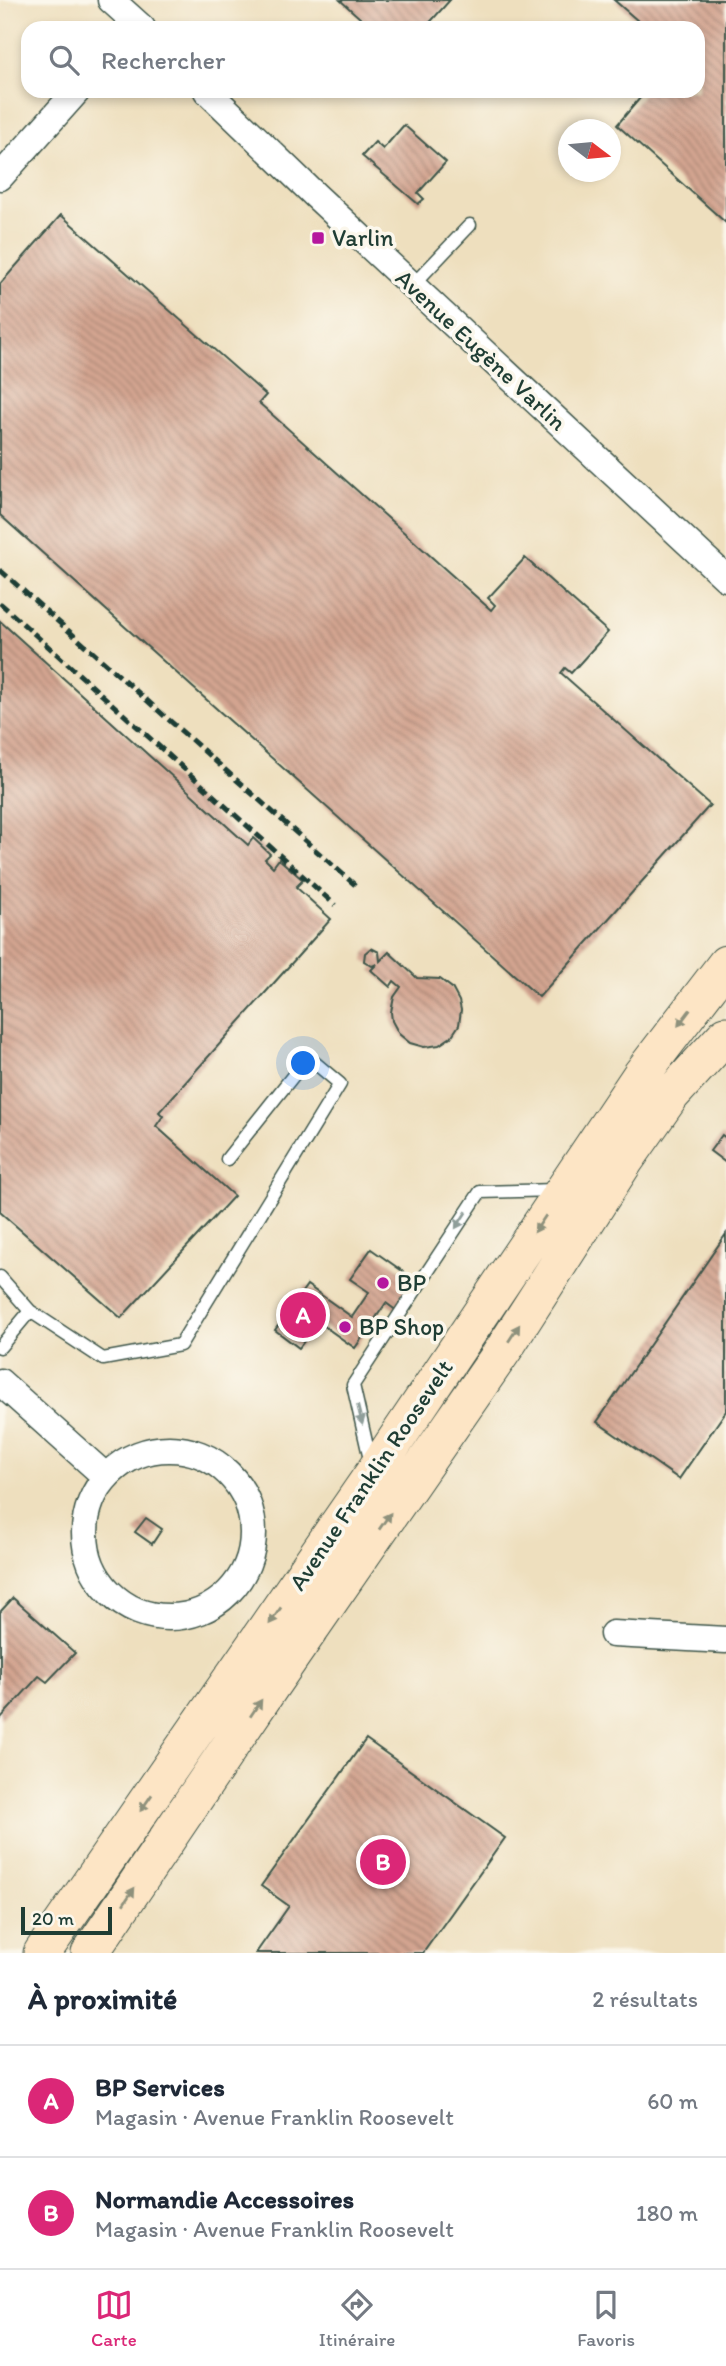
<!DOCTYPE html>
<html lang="fr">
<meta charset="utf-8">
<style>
:root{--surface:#fff;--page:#f2f2f3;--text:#1f2937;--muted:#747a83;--line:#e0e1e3;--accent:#db2777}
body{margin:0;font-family:Itim,sans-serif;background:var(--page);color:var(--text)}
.compass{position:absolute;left:558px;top:119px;width:63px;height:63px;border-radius:50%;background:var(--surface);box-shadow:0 4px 10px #0003;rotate:106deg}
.scale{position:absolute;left:21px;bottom:18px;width:91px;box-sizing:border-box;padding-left:7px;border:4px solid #1f3d34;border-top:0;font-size:19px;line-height:24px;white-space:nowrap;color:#1f3d34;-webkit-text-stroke:5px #fbf7ec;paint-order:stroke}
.you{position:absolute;left:304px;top:1064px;width:24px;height:24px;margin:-18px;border:5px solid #fff;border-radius:50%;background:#1a73e8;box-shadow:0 0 0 10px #1a73e833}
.badge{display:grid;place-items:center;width:46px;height:46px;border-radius:50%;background:var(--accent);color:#fff;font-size:23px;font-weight:700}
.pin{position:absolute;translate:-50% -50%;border:4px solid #fff;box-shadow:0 2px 7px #0006}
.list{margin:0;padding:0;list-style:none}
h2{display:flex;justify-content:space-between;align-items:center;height:91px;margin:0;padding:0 28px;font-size:30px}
h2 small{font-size:23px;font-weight:400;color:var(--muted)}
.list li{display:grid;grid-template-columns:46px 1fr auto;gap:21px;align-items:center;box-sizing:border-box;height:112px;padding:0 28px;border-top:2px solid var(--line)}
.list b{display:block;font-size:26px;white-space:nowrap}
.list p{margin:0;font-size:23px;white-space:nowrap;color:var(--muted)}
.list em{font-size:23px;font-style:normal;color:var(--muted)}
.icon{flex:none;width:38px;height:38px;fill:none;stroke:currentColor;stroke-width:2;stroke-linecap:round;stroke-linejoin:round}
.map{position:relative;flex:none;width:726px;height:1953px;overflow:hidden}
.search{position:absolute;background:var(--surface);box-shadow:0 4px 10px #0003;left:21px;right:21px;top:21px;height:77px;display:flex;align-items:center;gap:18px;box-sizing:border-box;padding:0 24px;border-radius:21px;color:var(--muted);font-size:26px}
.sheet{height:315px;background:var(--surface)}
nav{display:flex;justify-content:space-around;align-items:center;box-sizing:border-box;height:98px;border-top:2px solid var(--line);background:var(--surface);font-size:19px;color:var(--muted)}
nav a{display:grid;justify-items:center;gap:4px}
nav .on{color:var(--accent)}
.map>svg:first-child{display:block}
</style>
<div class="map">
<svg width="726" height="1953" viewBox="0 0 726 1953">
<defs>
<pattern id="building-back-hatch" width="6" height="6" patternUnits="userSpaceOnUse" patternTransform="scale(1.75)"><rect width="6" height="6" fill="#d3a490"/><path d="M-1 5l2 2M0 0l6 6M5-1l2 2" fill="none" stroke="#ab8776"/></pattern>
</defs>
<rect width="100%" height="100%" fill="#fbf7ec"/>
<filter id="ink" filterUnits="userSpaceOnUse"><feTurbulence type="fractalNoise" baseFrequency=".0143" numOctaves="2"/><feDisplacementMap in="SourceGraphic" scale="14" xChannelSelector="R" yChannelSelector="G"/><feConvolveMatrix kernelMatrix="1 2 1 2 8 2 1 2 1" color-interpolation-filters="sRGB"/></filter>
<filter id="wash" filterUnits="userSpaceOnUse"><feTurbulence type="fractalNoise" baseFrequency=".00686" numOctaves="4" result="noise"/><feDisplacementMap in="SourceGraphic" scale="28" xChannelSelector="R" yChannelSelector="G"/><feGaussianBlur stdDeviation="1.57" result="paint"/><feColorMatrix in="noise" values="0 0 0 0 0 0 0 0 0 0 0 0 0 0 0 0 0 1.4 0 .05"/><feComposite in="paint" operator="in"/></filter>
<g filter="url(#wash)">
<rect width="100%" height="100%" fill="#eedfbe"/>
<g id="blocks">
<path fill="url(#building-back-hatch)" d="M340,0H450L425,28H371Z
M614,0H726V223L617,125L646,91H698V28H646Z
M404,125L446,162L418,193L424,199L418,204L362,156L375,142L383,149Z
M61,215L266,395L259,403L491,610L495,605L488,598L525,558L608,632L571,673L565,668L561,673L710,805L539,997L0,515V284Z
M0,621L248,845L253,838L270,854L265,859L273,867L279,859L303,880L296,887L331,919L159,1112L163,1116L156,1126L234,1196L121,1318L0,1212Z
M371,948L379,952L380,961L389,952L417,978L440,979L452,988L459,1001L461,1010L459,1025L451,1037L439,1045L424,1047L410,1043L399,1034L392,1021L391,1012L394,997L401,987L394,981L390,987L371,970L377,964L372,966L364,961L365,953Z
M722,1135L726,1138V1163L710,1151Z
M726,1234V1411L679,1479L597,1422Z
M371,1249L418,1282L397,1311L386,1303L355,1348L318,1322L299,1348L275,1330L307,1285L352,1317L369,1292L350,1279Z
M146,1518L162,1529L152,1544L135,1532Z
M13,1598L75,1653L47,1682L39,1676L0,1719V1612Z
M366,1739L505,1838L423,1953H256L289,1906L261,1886Z"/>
</g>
</g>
<g filter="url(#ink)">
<use href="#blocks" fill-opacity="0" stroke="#3e5549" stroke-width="2"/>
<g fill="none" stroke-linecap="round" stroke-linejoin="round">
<defs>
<path id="service" d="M412,286L470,225
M0,1277L30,1311L103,1359L180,1345L340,1084L308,1057L227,1159
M0,1347L30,1311
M371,1464L353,1385L480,1192L556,1190"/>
<path id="minor" d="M111,0L142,28
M207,91L316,196L726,578
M0,177L77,91
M0,1382L105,1476
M85 1533a84 84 0 1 1 168 0a84 84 0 1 1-168 0Z
M613,1634L726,1640"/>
<path id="secondary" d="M42,1953L373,1474L641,1075L726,964
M90,1953L272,1684L504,1349L626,1159L671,1095L726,1035"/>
</defs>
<use href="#service" stroke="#3e5549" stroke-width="15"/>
<use href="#minor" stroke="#3e5549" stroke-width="29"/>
<use href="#secondary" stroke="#3e5549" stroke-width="39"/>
<use href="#service" stroke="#fff" stroke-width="12"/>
<use href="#minor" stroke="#fff" stroke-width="26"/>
<use href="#secondary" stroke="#fde5c5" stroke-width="37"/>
<path stroke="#1f3d34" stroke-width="5" stroke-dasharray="10 5" stroke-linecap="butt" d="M0,570L355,885
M0,603L335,905"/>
</g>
<defs><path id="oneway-solid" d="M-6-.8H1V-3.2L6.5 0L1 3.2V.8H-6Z" transform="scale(1.75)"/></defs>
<g fill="#8e917c">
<use href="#oneway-solid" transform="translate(684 1018) rotate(127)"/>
<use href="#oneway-solid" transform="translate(540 1224) rotate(124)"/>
<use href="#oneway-solid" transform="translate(514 1333) rotate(-57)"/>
<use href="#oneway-solid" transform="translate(385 1521) rotate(-55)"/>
<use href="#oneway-solid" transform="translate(275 1616) rotate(125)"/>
<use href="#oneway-solid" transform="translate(256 1708) rotate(-56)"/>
<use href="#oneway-solid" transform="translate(146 1803) rotate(125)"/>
<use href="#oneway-solid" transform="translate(129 1896) rotate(-56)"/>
</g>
<g fill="#8f9e9a">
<use href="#oneway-solid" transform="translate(461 1220) rotate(123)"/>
<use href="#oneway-solid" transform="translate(360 1415) rotate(76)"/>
</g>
</g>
<g fill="#b5179e" stroke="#fbf7ec" stroke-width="2.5">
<rect x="311" y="231" width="14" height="14" rx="3.5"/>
<circle cx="383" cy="1283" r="7"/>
<circle cx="345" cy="1327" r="7"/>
</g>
<g text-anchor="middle" stroke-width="7" stroke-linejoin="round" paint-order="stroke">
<g font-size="24" fill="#1f3d34" stroke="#fbf7ec" text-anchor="start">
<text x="332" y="246">Varlin</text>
<text x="397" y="1291">BP</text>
<text x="359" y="1335">BP Shop</text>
</g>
<g font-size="24" fill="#1f3d34" stroke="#fbf7ec">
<text transform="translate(481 350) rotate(43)" y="8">Avenue Eugène Varlin</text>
<text transform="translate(371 1475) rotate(-56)" y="8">Avenue Franklin Roosevelt</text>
</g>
</g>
</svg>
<svg class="compass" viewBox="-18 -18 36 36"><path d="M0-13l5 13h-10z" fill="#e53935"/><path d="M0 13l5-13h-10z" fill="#747a83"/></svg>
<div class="scale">20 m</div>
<div class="you"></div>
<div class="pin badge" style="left:303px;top:1315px">A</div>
<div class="pin badge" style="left:383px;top:1862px">B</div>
<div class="search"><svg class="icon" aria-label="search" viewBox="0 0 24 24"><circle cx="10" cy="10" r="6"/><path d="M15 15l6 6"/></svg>Rechercher</div>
</div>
<section class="sheet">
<h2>À proximité<small>2 résultats</small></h2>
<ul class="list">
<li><span class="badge">A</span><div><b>BP Services</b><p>Magasin · Avenue Franklin Roosevelt</p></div><em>60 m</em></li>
<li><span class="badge">B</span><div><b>Normandie Accessoires</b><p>Magasin · Avenue Franklin Roosevelt</p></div><em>180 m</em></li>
</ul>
</section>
<nav>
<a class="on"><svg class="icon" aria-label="map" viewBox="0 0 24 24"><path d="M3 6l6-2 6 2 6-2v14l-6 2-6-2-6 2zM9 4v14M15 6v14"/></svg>Carte</a>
<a><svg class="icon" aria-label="directions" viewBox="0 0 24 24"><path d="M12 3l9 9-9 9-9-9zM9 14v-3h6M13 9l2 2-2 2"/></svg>Itinéraire</a>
<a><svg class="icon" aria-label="saved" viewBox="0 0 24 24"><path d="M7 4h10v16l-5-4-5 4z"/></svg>Favoris</a>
</nav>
